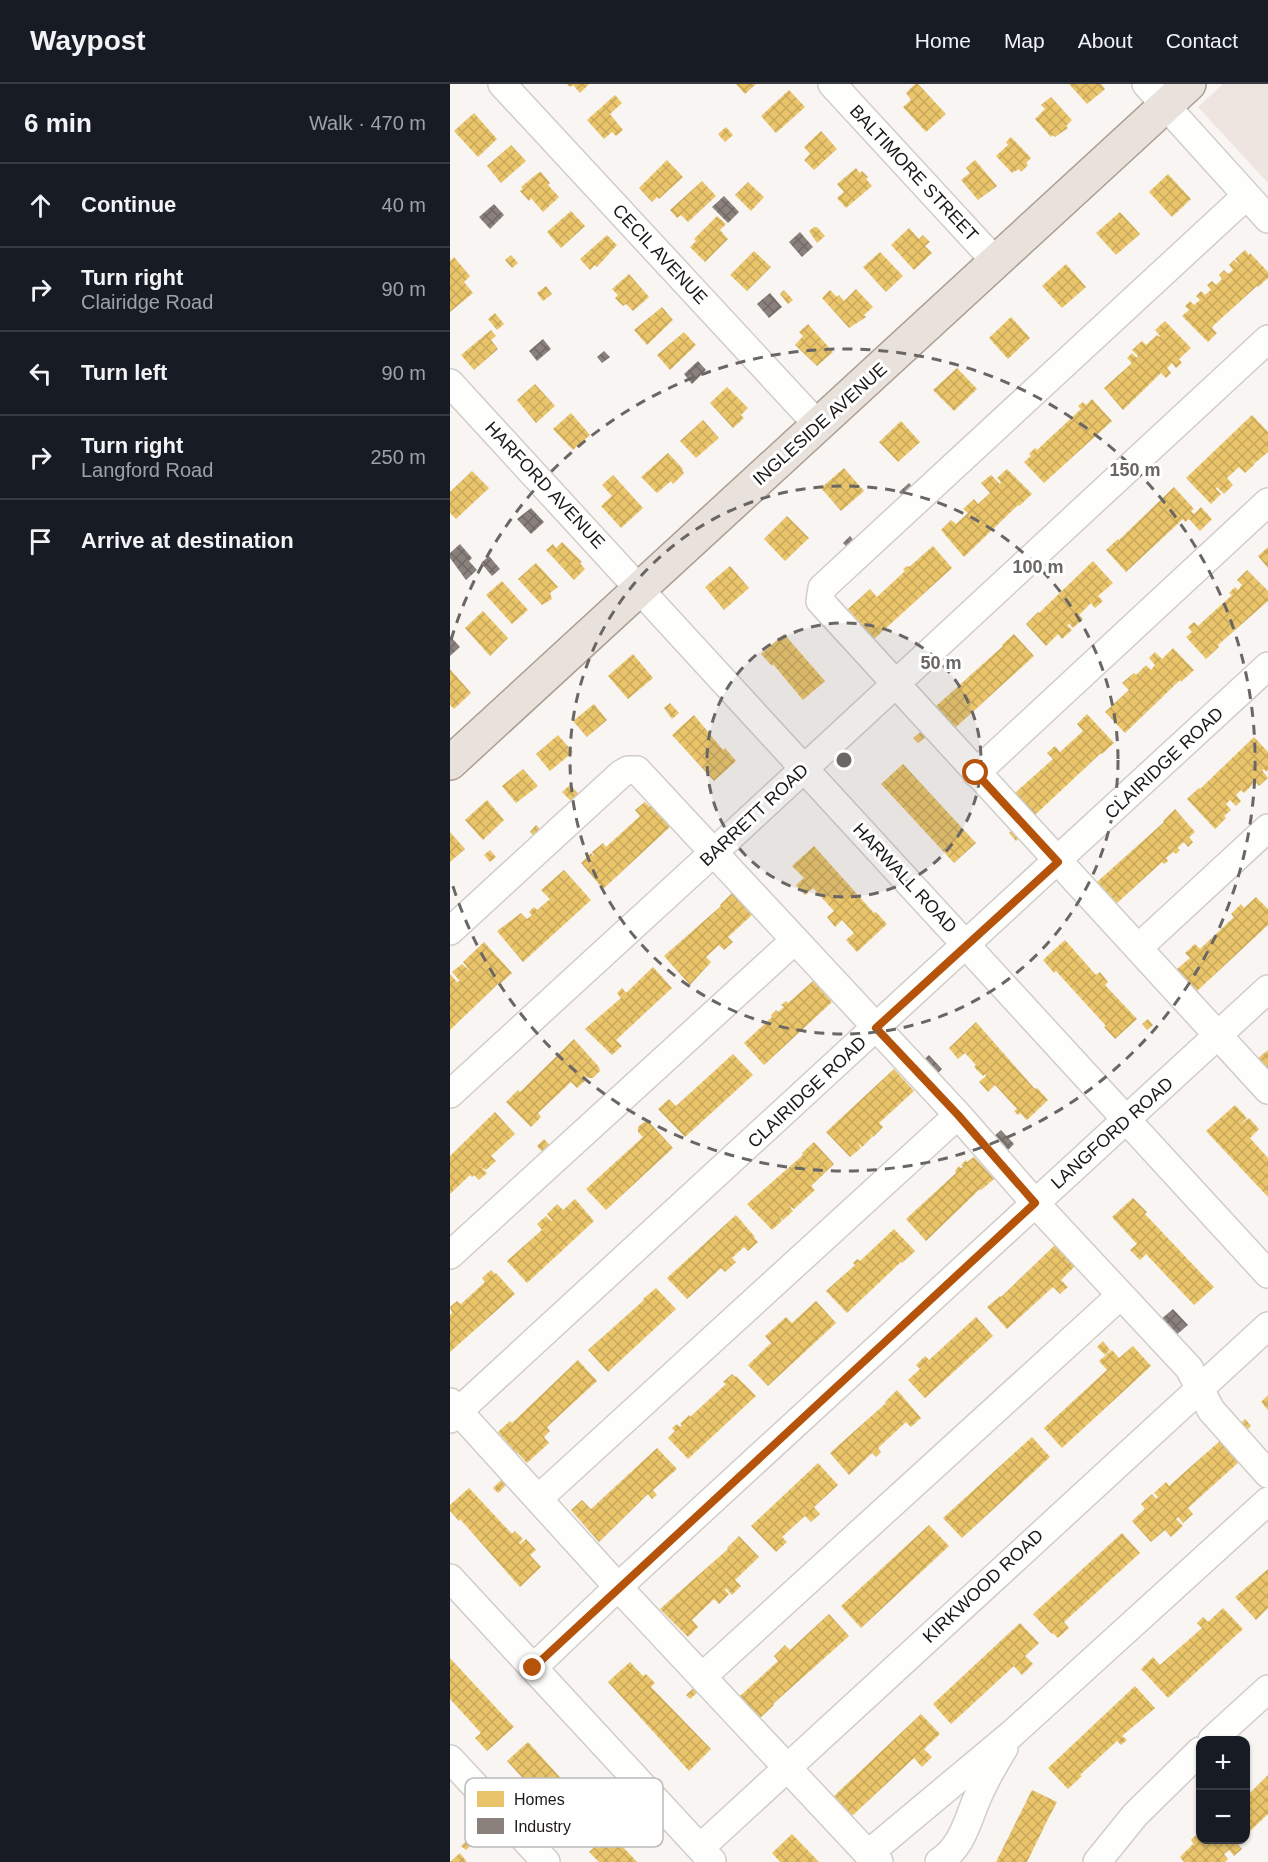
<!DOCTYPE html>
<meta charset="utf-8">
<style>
:root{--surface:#171b24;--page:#242831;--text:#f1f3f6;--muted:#9ea1a6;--line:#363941}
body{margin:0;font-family:Arial,sans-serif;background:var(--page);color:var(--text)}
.controls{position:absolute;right:18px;bottom:18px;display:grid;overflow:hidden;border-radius:12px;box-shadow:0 2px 4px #0004}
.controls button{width:54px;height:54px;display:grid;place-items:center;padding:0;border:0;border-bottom:2px solid var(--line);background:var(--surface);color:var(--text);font:30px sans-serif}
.stop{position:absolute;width:18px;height:18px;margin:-14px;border:4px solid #b45309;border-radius:50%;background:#fff}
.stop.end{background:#b45309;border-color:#fff;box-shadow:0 2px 6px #0008}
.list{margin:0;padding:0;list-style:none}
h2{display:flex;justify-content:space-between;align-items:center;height:78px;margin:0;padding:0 24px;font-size:26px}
h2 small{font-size:20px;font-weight:400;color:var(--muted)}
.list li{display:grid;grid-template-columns:39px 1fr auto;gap:18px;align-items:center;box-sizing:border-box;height:84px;padding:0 24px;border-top:2px solid var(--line)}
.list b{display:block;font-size:22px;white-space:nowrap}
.list p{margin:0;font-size:20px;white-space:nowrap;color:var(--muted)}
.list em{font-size:20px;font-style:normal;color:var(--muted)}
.icon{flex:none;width:33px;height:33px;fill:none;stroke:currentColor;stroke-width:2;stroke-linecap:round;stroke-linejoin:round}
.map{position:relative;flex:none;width:818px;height:1778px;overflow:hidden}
header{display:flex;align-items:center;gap:36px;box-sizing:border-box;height:84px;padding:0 30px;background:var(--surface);border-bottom:2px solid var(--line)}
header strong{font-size:28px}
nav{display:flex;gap:33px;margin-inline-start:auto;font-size:21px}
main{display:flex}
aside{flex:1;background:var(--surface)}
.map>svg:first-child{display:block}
</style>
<header>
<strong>Waypost</strong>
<nav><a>Home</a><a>Map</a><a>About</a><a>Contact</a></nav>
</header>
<main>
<aside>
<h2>6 min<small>Walk · 470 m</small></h2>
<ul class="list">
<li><svg class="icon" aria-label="ahead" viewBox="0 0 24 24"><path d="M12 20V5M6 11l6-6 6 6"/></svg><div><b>Continue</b></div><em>40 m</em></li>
<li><svg class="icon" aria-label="right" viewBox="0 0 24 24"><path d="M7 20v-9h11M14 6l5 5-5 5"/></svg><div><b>Turn right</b><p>Clairidge Road</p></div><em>90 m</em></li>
<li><svg class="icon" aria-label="left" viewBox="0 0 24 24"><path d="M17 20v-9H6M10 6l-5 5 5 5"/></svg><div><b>Turn left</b></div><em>90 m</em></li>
<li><svg class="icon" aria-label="right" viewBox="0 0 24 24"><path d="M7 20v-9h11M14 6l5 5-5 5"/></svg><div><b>Turn right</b><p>Langford Road</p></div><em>250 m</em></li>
<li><svg class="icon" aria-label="arrive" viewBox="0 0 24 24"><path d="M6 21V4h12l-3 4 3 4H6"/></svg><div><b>Arrive at destination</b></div></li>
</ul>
</aside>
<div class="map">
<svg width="818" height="1778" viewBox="0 0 818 1778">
<defs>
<pattern id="homes-cross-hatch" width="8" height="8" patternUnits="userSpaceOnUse" patternTransform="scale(1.5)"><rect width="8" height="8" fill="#e9c46a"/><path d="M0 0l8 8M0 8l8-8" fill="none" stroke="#c7a85b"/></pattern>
<pattern id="industry-cross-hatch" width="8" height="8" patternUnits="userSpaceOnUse" patternTransform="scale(1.5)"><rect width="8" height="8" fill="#8a817c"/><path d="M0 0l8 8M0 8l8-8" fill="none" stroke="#706965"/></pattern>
</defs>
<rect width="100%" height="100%" fill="#f9f5f2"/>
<path fill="#efe5e0" d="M773,0H818V99L748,23Z"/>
<path fill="url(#homes-cross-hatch)" d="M117,0H139L130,9L123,1L120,3Z
M286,0H306L295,10Z
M465,0H468L496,30L476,48L453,23L461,16L456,9Z
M619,0H651L655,5L637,20Z
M339,6L355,23L326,49L311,32Z
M165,11L172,19L160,30L173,46L166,52L162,48L154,55L137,36Z
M601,13L622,36L616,42L618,44L605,53L603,51L601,53L585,35L595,25L591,21Z
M24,29L47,55L28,73L4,47Z
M276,43L283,51L275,58L268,50Z
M371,47L387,65L364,86L354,76L360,70L354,63Z
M561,53L581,74L576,79L578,81L571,88L569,85L562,89L546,72L558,61L556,58Z
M61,61L76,77L51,99L37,82Z
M217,76L233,93L209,115L207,113L202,118L189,104Z
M525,76L547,102L528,116L511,96L520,89L516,84Z
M406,84L410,89L412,87L418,93L416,95L422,102L396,124L387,114L394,108L387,100Z
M91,88L100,99L98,101L109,113L93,128L81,114L79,117L70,107L73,105L71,103L88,89Z
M718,90L741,115L722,133L699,108Z
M252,97L266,112L238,138L231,131L227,134L220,126Z
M298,98L314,113L301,127L285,111Z
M121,127L135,142L111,164L97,148Z
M670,128L690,150L666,171L646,149Z
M267,132L276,140L270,146L278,155L255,178L240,163L246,157L244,155Z
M364,143H367L375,152L367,159L359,147Z
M459,144L469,155L473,151L480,158L475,162L482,169L464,186L441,161Z
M157,151L167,161L147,183L145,181L140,186L130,175Z
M795,166L799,171L800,169L818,188V194L808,203L807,202L764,241L762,244L767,249L758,258L732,232L739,226L735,222L740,217L744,221L750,216L746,212L751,207L755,211L761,206L757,201L762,197L766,201L772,195L769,191L774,186L778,190L783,186L779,181L784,176L789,180L785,175Z
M304,167L321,183L297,207L280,191Z
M430,168L453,192L436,208L413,183Z
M61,171L68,179L62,184L55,176Z
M4,173L20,192L14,198L23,209L0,228V177Z
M616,180L636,203L612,224L592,202Z
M179,190L199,213L183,227L176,220L173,222L165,214L168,211L162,205Z
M96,202L102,210L93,217L87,209Z
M406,205L423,223L414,231L416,233L399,244L372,214L380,206L387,213L389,211L394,217Z
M334,206L343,216L338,220L330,210Z
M212,223L223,236L197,261L184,246Z
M45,229L54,240L47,246L38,235Z
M561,233L580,254L558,275L539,254Z
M715,237L741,264L729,275L732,279L726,284L722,279L717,284L721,289L716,294L711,289L673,326L654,304L682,279L677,274L682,269L687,274L688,272L682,266L692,257L696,261L707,251L709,253L710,252L705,246Z
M358,240L383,268L367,282L345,261L353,252L349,248Z
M41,246L46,252L41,256L48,265L24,286L11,271Z
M234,248L246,261L220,286L207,271Z
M507,284L527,305L504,327L483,306Z
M85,300L105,322L86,339L67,316Z
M277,303L298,324L291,331L294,334L283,344L260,319Z
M642,315L662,337L594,399L574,378L581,372L579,370L585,364L587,366L631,325L628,322L633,318L636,321Z
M121,329L140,351L123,366L103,345Z
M802,331L818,348V368L805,379L800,373L805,380L795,389L789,383L777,394L783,401L774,410L767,403L766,405L771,410L761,420L736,394Z
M253,336L269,354L246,374L230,357Z
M451,337L470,358L448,378L429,358Z
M218,369L233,385L232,386L234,389L223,400L221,397L207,409L191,393Z
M394,384L414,407L391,427L371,404Z
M557,385L582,410L569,422L568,421L514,473L491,446L501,436L506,440L518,429L513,425L524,415L528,420L540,409L531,399L541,391L550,400L551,398L547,394Z
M22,387L39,404L6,435L0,429V408Z
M163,391L193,424L171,444L151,422L162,412L152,401Z
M724,403L744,425L741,427L744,430L751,423L762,435L750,447L739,435L735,438L733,435L676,488L656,466L668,455L669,456Z
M337,432L359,454L335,477L314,455Z
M112,458L132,478L130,479L135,485L124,496L96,466L103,460L106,464Z
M483,462L502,484L424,555L398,525L420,505L427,513L455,487L453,485L457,482L459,483Z
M818,463V484L808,472Z
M643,477L663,499L648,512L653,517L645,524L641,519L629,531L633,535L623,544L619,540L617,541L622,546L612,555L608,550L596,562L576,540L588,528L589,529Z
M86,479L108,503L100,509L102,515L92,521L68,495Z
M280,482L299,504L274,526L255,503Z
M797,486L818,507V517L768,561L769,563L756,575L736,553L742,548L738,543L744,538L748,542L782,511L779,509L785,503L788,506L792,501L787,496Z
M52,497L78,526L62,540L36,511Z
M33,527L58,554L40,572L15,544Z
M334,550L375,597L353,616L323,580L322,582L311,570Z
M564,550L584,572L505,644L485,623L553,562L552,561Z
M723,564L744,586L731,598L730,596L675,649L655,628L679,606L672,599L684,589L686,591L696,581L701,586L705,581L699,574L705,568L712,575Z
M183,570L203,594L178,615L158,592Z
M0,585L21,609L4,625L0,621Z
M220,619L229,629L222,635L214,624Z
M144,620L157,636L137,653L123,637Z
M637,630L664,659L652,670L651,669L585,731L565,709L603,675L597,669L605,662L610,668L633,647L627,640Z
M244,631L273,666L275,664L286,677L264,697L222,651Z
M473,646L477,652L468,659L463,654Z
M108,651L123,668L100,687L86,670Z
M804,653L818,668V686L816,688L814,685L812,686L818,694L809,702L803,695L804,699L794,709L791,706L786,711L791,717L786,722L780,716L776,720L781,726L774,732L776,734L765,745L737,715L749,704L750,705Z
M453,680L526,759L504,779L431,700Z
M73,685L88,702L66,719L52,702Z
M120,701L130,711L122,718L112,708Z
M37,716L54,736L33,756L15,736Z
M195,718L200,723L201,721L220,743L153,805L131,779L141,769L144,773L142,768L153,759L156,763L190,732L185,726Z
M725,725L745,748L739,753L743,758L738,763L734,758L727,764L730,766L726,770L723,768L716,774L718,777L714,780L712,778L667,819L647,798L714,738L713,737Z
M86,741L93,748L86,754L80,748Z
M566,743L573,750L566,757L559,749Z
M0,748L15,765L0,778Z
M364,762L424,829L426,828L437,840L407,868L396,856L404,849L392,836L385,843L377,833L384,827L363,804L355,811L346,801L354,794L342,782Z
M40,766L46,773L40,778L34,771Z
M114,786L141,816L73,878L47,847L71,829L77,835L82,831L79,828L84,823L87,826L100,815L91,806Z
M282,809L302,831L278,853L283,858L274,866L269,861L256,873L261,878L240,901L214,872L271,822L270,821Z
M806,813L818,825V841L747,907L727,885L740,874L735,869L745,860L750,865L784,833L781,830L791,820L794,824Z
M615,856L646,891L650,888L658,898L655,901L687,935L665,955L654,943L656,942L606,887L604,889L593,876Z
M34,858L62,889L50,900L49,899L0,946V890L7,898L10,897L2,888L12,880L20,887L13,878Z
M203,883L222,904L166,956L172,962L162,971L135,945L171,914L167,909L172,904L176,909Z
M363,897L382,918L314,981L294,959L322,933L321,931L326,926L328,928L334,923L331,921L336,917L338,919Z
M698,935L703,941L697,946L692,940Z
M526,938L585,1005L587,1004L598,1016L577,1036L570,1029L568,1031L564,1027L567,1025L545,1001L538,1008L529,998L536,992L535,990L533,992L524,983L526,981L515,969L508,975L499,964Z
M124,955L149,983L150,987L143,994H138L133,989L137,995L127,1004L121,998L88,1029L91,1033L81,1043L56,1018L68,1006L70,1008Z
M818,966V984L808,974Z
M283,970L303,991L235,1053L208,1025L219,1015L226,1022Z
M444,985L464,1007L429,1039L433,1043L423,1053L419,1048L422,1053L412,1063L407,1058L411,1064L400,1073L376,1048Z
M785,1021L797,1034L788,1042L799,1034L809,1045L800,1054L818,1074V1113L756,1047Z
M45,1028L65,1050L41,1072L46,1077L36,1086L30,1082L37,1089L29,1096L24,1091L22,1093L20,1091L0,1110V1072Z
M194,1038H199L223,1064L156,1126L136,1105L193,1053L188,1048V1043Z
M94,1055L101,1063L94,1070L87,1062Z
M364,1058L384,1080L361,1102L365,1106L355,1115L344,1125L339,1122L343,1127L333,1136L329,1132L332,1137L322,1146L297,1120L353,1071L352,1069Z
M524,1073L544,1095L531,1106L530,1105L476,1157L456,1135L506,1089L505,1087L509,1082L511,1084L513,1083L511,1081L516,1076L517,1078Z
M683,1114L697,1128L695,1130L764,1203L744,1221L696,1170L690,1176L680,1166L687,1160L662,1133Z
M125,1115L144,1137L77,1199L57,1177L92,1146L87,1140L96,1132L101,1137L102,1136L97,1130L107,1120L113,1126Z
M286,1131L305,1153L304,1154L308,1158L298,1167L294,1163L282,1174L286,1178L275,1188L271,1184L237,1215L217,1194Z
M444,1145L465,1167L452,1179L451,1178L397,1229L376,1207L405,1181L403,1179L407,1175L410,1177Z
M605,1161L625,1182L611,1196L618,1203L610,1210L603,1203L557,1245L537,1223L550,1212L551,1213Z
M41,1186L45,1190L46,1189L65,1210L0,1268V1231L2,1229L0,1223L7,1217L11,1220L35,1198L32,1194Z
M206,1204L226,1225L158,1288L138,1266L194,1216L193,1215Z
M366,1217L386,1239L318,1302L298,1281L321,1259L315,1252L336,1233L342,1239Z
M526,1233L543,1252L475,1314L458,1296L470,1285L466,1281L475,1272L479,1276Z
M653,1257L660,1266L655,1271L647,1263Z
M683,1262L701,1282L612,1364L594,1344L657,1286L649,1277L662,1266L669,1274Z
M128,1276L147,1297L97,1343L100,1347L94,1353L99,1359L77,1379L68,1369L62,1374L57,1368L62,1364L48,1348L60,1337L62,1339Z
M282,1290L285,1293L286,1292L306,1312L238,1375L218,1354L225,1347L222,1344L227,1340L230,1343L232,1341L230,1340L239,1331L240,1333L276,1300L273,1298Z
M447,1306L471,1334L461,1343L456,1338L428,1364L431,1368L426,1373L422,1369L399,1391L380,1369L436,1319L435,1318Z
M818,1311V1326L811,1318Z
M795,1335L801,1342L795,1348L789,1341Z
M582,1353L600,1373L512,1454L493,1434Z
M771,1356L790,1377L738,1424L743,1430L733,1439L728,1433L726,1435L733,1442L721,1453L715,1446L701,1458L682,1437L695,1425L691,1420L702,1410L706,1415L708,1413L704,1409L716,1398L719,1402Z
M207,1364L227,1385L203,1406L207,1411L202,1415L198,1410L149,1458L121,1426L132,1416L141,1425Z
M368,1379L388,1401L364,1423L370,1430L361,1438L355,1432L332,1453L337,1458L326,1468L301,1442Z
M53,1394L58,1399L48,1409L43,1404Z
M19,1404L62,1450L65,1447L73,1455L69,1459L70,1460L76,1455L86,1466L80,1471L91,1483L70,1503L10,1435L9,1437L0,1427V1421Z
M479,1441L499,1462L411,1544L391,1522Z
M672,1449L690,1469L614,1538L619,1544L608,1554L603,1549L602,1550L583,1530Z
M289,1452L309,1473L285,1496L291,1502L282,1511L276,1504L275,1506L279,1510L269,1520L264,1515L242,1536L248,1543L238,1553L210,1525L278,1465L277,1464Z
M818,1485V1524L806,1536L785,1513Z
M773,1524L793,1545L718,1614L691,1585L703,1573L710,1581L752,1544L747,1539L753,1533L758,1538Z
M379,1530L399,1552L323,1620L324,1621L310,1634L290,1612L328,1577L324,1572L335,1561L340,1566Z
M570,1539L589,1559L575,1572L583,1580L572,1591L564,1582L501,1640L483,1620Z
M0,1574L64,1643L37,1667L25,1654L31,1649L0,1615Z
M180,1578L193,1592L196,1590L205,1599L201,1603L261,1665L239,1687L158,1598Z
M246,1602L250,1606L240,1615L236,1611Z
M685,1602L705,1624L672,1652L677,1656L671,1661L667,1657L630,1691L632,1692L618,1705L598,1684Z
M471,1630L490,1650L474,1665L482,1673L472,1683L464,1674L402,1732L384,1712Z
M78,1658L147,1734L127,1752L104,1727L94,1736L83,1724L92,1715L57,1677Z
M818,1691V1730L796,1751V1713Z
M582,1706L607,1718L598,1735L577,1778H546Z
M750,1747V1756H790L787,1759L792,1765L784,1772L779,1766L774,1770L778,1775L775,1778H734L730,1773L743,1760L745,1762L741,1756Z
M161,1748L174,1762L173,1763L187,1778H149L139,1768Z
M342,1750L369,1778H330L322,1769Z
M19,1754L24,1758L16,1766L11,1762Z
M10,1769L17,1778H0Z"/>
<path fill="url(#industry-cross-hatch)" d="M274,112L289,128L278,139L262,123Z
M44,120L54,131L40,145L29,133Z
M350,148L363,163L352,173L339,158Z
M320,209L332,223L319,234L307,220Z
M93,255L101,265L87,277L79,267Z
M154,267L160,273L152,279L147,273Z
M248,277L256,286L242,300L234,290Z
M459,399L465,406L455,415L449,408Z
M81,424L94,438L81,450L67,435Z
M400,452L407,460L400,466L393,459Z
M10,460L22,474L19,477L27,486L16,496L0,474V469Z
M39,472L50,485L42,492L31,479Z
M0,552L10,563L0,572Z
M479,971L492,985L484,993L471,978Z
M551,1046L564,1060L555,1069L542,1054Z
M723,1225L738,1241L725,1252L710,1236Z"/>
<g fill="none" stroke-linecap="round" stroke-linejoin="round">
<defs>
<path id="minor" d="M52,0L368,341
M382,0L546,178
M696,0L818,135
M796,112L372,504L370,517L818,1006
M0,299L818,1190
M526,689L818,418
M0,847L171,690L178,686H187L508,1031L585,1119L739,1284L761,1326L818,1390
M688,864L818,744
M0,1010L264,768L818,255
M0,1171L345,856
M0,1318L168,1503L418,1770L429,1778
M0,1335L818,582
M88,1415L508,1031
M0,1494L262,1777
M83,1584L168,1503L818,905
M252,1593L671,1211
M762,1656L818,1605
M0,1675L96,1778
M250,1764L818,1242
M418,1770L564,1648L818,1417
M489,1778C514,1761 517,1736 529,1710C536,1694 545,1679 554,1664
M647,1778L685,1731L750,1667"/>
<path id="major" d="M0,679L739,0"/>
</defs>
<use href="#minor" stroke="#d0cdca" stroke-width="30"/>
<use href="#major" stroke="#ac9e91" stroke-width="36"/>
<use href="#minor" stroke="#fefefd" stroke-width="27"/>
<use href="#major" stroke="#e9e1db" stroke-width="33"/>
</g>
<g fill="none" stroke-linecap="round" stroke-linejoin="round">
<path stroke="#b45309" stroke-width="8" d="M83,1584L585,1119L508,1031L426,944L608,778L526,689"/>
</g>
<circle cx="394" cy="676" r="137" fill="#696664" fill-opacity=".12"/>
<g fill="none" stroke="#696664" stroke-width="3" stroke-dasharray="10 8">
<circle cx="394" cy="676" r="137"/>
<circle cx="394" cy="676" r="274"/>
<path d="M1 556A411 411 0 1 1 1 796"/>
</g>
<g text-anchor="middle" stroke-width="6" stroke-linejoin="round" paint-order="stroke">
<g font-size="18" fill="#1c1917" stroke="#fff">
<text transform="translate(464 89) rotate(47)" y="6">BALTIMORE STREET</text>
<text transform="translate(210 170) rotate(47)" y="6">CECIL AVENUE</text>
<text transform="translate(370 340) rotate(-42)" y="6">INGLESIDE AVENUE</text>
<text transform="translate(95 401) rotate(47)" y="6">HARFORD AVENUE</text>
<text transform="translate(714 679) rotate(-43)" y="6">CLAIRIDGE ROAD</text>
<text transform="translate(304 731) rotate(-43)" y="6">BARRETT ROAD</text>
<text transform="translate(455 794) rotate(47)" y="6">HARWALL ROAD</text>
<text transform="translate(357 1008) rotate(-43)" y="6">CLAIRIDGE ROAD</text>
<text transform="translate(662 1049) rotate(-42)" y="6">LANGFORD ROAD</text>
<text transform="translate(533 1502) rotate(-43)" y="6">KIRKWOOD ROAD</text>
</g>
</g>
<rect x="15" y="1694" width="198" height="69" rx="9" fill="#fff" stroke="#bbbab9" stroke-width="1.5"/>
<rect x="27" y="1707" width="27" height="16" fill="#e9c46a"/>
<rect x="27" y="1734" width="27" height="16" fill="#8a817c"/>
<g font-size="16" fill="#1c1917">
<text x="64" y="1721">Homes</text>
<text x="64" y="1748">Industry</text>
</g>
<circle cx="394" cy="676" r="9" fill="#696664" stroke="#fff" stroke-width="3"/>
<g font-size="18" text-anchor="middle" font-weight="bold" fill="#696664" stroke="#fff" stroke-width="6" stroke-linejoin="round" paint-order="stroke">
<text x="685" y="392">150 m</text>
<text x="588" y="489">100 m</text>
<text x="491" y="585">50 m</text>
</g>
</svg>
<div class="controls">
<button>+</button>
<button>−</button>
</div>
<div class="stop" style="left:526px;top:689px"></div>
<div class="stop end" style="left:83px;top:1584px"></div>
</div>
</main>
